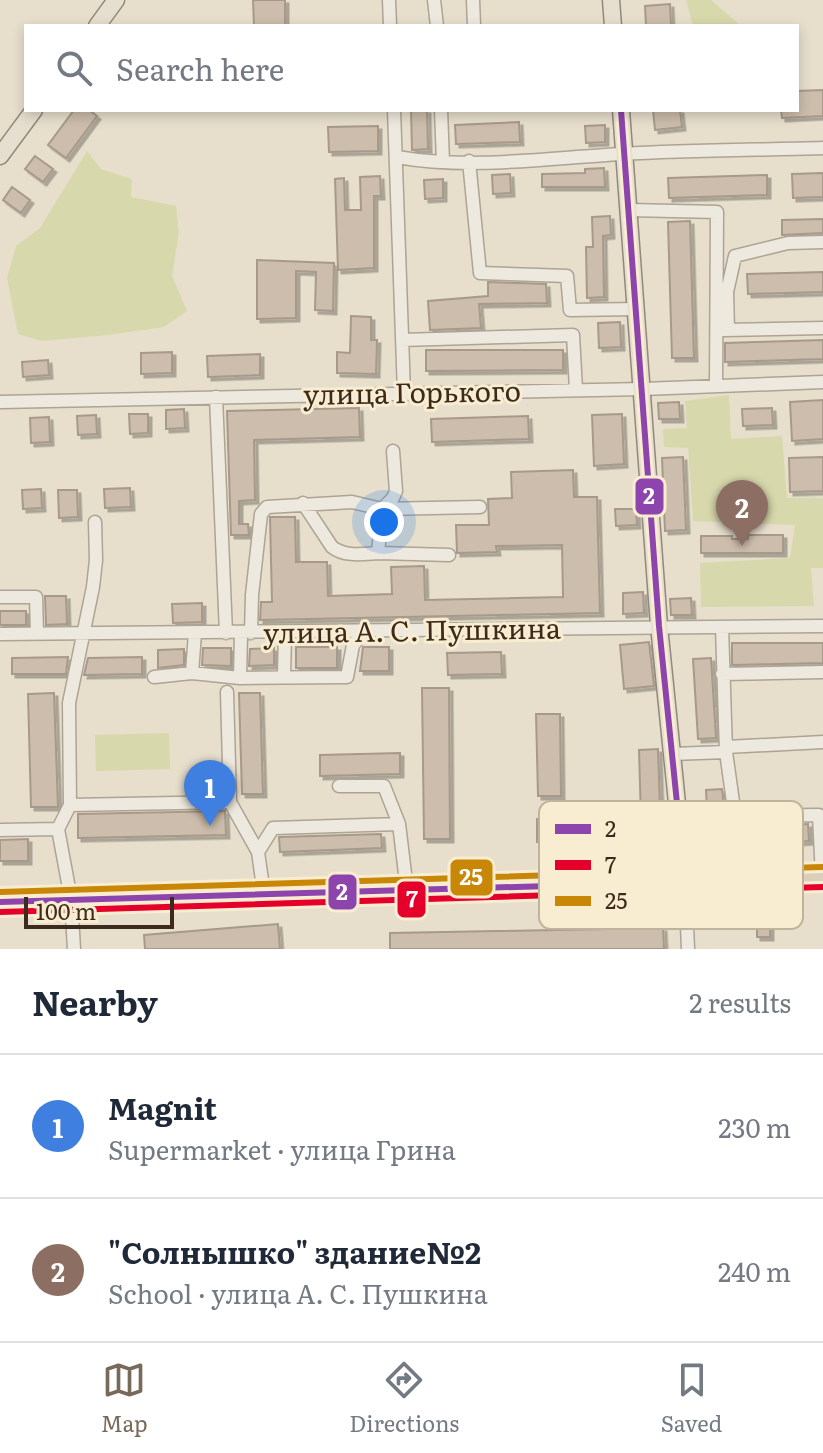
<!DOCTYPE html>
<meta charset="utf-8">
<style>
:root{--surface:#fff;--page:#f6f6f7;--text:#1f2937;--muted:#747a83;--line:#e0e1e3;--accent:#786a5a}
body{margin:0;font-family:Literata,serif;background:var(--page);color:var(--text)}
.scale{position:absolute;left:24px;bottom:20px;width:150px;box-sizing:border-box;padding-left:8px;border:4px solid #3c2b1c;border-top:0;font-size:22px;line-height:28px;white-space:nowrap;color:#3c2b1c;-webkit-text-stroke:6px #f9edd1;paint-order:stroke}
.you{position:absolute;left:384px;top:522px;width:28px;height:28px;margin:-20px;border:6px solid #fff;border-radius:50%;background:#1a73e8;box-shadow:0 0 0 12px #1a73e833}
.badge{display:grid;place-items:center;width:52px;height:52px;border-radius:50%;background:var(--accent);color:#fff;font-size:26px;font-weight:700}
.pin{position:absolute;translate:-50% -66px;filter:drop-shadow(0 2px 4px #0008)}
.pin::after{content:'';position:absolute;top:42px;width:28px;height:24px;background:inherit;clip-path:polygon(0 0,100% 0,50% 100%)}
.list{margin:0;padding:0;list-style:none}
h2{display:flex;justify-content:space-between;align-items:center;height:104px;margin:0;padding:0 32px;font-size:34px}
h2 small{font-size:26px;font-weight:400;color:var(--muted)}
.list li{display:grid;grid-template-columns:52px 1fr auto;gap:24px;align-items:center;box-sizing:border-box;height:144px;padding:0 32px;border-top:2px solid var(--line)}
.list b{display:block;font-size:30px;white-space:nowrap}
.list p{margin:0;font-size:26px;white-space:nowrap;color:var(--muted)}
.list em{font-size:26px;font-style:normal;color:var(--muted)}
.icon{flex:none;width:44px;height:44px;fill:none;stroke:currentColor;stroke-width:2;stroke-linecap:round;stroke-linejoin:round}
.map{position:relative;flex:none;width:823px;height:949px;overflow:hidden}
.search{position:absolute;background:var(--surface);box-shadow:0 4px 12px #0003;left:24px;right:24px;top:24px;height:88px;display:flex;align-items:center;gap:20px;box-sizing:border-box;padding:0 28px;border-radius:0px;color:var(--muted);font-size:30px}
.sheet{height:392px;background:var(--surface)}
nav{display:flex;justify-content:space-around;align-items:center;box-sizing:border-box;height:112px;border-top:2px solid var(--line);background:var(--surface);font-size:22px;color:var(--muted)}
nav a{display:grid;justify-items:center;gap:4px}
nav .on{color:var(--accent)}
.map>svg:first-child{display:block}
</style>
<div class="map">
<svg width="823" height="949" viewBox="0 0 823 949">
<defs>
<filter id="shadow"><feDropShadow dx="3.5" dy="3.5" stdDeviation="0" flood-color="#0004"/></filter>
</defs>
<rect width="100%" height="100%" fill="#e7dfcc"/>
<path fill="#d8d8ad" d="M686,0H711L741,26H693Z
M87,151L101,169L132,179L131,197L176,206L179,233L172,276L187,311L164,327L108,335L42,341L18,334L7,278L16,246L40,228Z
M729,395L731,439L782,436L787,498H823V568H811L814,606L701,607L700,563L790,558L795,525L693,521L688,448L664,447L663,429L687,428L685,401Z
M169,733L170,769L96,771L95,735Z"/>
<path fill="#ccbdac" stroke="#a89a8b" stroke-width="2" filter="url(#shadow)" d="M253,0H285V26H254Z
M670,4L671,26H646L645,6Z
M823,90V116L782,118L781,110H797V91Z
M74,110H89L97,116L66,158L48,145Z
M411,110H427L428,149L412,150Z
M653,110H680L682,127L655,130Z
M519,122L520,142L456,144L455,125Z
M605,125V142L586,143L585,126Z
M378,126V151L329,152L328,127Z
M35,156L53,169L43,182L25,169Z
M604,168L605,187H542V174L585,173V169Z
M823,173V197L793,198L792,174Z
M510,174L511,193L493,194L492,175Z
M767,175V195L669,198L668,178Z
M380,176L381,196H374V268L338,270L335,179L344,178L345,210H361L360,177Z
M443,179V198L425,199L424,180Z
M12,187L30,200L21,213L3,200Z
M610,216L611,235L603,236L604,297L587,298L586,247H593L592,217Z
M823,219V233L782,235V220Z
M690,221L694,358H672L668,222Z
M257,260L334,263L333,311L315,310L316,272L296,271V318L257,319Z
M823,272V292L748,294L747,274Z
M488,282L546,284L547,303L479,304L481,328L430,330L428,301L488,296Z
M351,316L371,317V340H377L376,374L337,373V352L350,353Z
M620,322L621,347L599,348L598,323Z
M823,340V359L725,362V343Z
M426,350H563V370L426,371Z
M172,352V373L141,374V353Z
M260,354V375L208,377L207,356Z
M48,360L49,375L23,377L22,362Z
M823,400V439L792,441L790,402Z
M679,402L680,419H659L658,403Z
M359,408L360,437L254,440L255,500L239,501V524H248L249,535H231L227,411Z
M772,408L773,425L743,426L742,409Z
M184,409L185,428L166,429V410Z
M129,414H148V433L130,434Z
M622,414L624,464L594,466L592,415Z
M96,415L97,434L78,435L77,416Z
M528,416L529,439L432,442L431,419Z
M49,417L50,442L31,443L30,418Z
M683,457L686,530L665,531L662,458Z
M823,457V491L790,492L789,458Z
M573,470L574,497H597L600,613L260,620L261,602H272L270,517H295L296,562H327L328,596L392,594L391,567L424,566L425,600L563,597L562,545L496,546L497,552L457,553L456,525H489L488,499L512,498L511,472Z
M130,488L131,507L105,508L104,489Z
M41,489L42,508L23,509L22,490Z
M58,490H77L78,517L59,518Z
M615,509H636L637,525L616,526Z
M748,535H783V553H701V536H732V539H748Z
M643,592L644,613L623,614V593Z
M45,596H66L67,624L46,625Z
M691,598L692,615H671L670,599Z
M202,603V622L173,623L172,604Z
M0,611H26V625H0Z
M649,642L654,686L624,689L620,645Z
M732,643H823V663L732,665Z
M296,647H337V668H296Z
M363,647H389V671H360Z
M203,648H231V666L202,665Z
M274,648V665L249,666L250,649Z
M184,649V665L158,668V650Z
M501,652L502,674L448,675L447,653Z
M68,657L66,674H12V658Z
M142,657V674L84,675L88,658Z
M711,658L716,738L698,739L693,659Z
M422,688H449L450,839H424Z
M54,693L58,807H31L28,694Z
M239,693H260L263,794H242Z
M536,714H560L561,796H538Z
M658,749L661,839L630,840V820H641L639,750Z
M400,753V774L320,776V755Z
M722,789L729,849L709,850L706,790Z
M225,811L226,835L78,838V814Z
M537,819H586V843L537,842Z
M808,824L809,841L755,845L754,826Z
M381,834L382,848L280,852L279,837Z
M28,839V861H0V840Z
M757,908H770V937H757Z
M278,924L280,949H145L144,935Z
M663,928L664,949H390V933Z"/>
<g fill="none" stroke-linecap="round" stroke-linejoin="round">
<defs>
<path id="minor" d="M389,0L390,26
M434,0L437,26
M473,0L474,26
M394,110L404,393
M441,110L443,162
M397,157C470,170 548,158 622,154C689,150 756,150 823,148
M469,161L480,273L567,276L570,310L637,309
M629,210L717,212L716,386
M723,330L823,328
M728,330L727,292L735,256L788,243L823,242
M402,340L573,335L576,390
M216,397L226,633
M0,402L643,389L823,382
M303,503L332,547C345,557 362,554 378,553L382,509L393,498L396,491L393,451
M378,553L449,555
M0,597H36L37,634
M722,627L726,752L744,880
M251,633L252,595L261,514L267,507L352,502L382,509L480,507
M0,634L823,626
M192,673L195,633
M722,674L823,672
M284,676L285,633
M154,677L192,673L240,678L347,677L353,645L364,632
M240,678L241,633
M227,692L230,802
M726,747L823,742
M672,754L726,752
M339,786H384L399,824
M70,805L69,703L93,587L96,560L95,522
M736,816L819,815L822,877
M0,830L58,829
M258,852L273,828L399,824L407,890
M685,882L688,949
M74,949L71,899L58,829L70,805L230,802L258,852L264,894"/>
<path id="major" d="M611,0L613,26
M97,26L116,0
M621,110L659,626L685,882
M0,156L34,110"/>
<path id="highway" d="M0,902L823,877"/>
</defs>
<use href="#minor" stroke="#aca495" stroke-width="15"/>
<use href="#major" stroke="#91897c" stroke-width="19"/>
<use href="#highway" stroke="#91897c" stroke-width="21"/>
<use href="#minor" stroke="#eee9de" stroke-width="12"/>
<use href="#major" stroke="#e6dfcf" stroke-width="16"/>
<use href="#highway" stroke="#dbcfbc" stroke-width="18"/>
<defs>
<path id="bus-1" d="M621,110L659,626L685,882
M0,902L685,882"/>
<path id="bus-2" d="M0,912L823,887"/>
<path id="bus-3" d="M0,892L823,867"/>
</defs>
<use href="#bus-1" stroke="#f9edd1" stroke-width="12"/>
<use href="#bus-2" stroke="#f9edd1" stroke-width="12"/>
<use href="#bus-3" stroke="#f9edd1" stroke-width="12"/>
<use href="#bus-1" stroke="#8e44ad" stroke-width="6"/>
<use href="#bus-2" stroke="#e4002b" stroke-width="6"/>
<use href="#bus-3" stroke="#c88707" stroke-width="6"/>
</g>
<g text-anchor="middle" stroke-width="6" stroke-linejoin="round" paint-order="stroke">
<g font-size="28" fill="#3c2b1c" stroke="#f9edd1">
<text transform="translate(412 393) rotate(-1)" y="10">улица Горького</text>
<text transform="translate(412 631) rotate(-1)" y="10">улица А. С. Пушкина</text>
</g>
</g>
<rect x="539" y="801" width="264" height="128" rx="12" fill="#f9edd1" stroke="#c0b39b" stroke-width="2"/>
<rect x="555" y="824" width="36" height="10" fill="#8e44ad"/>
<rect x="555" y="860" width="36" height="10" fill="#e4002b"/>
<rect x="555" y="896" width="36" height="10" fill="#c88707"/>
<g font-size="22" fill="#3c2b1c">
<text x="605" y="837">2</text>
<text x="605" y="873">7</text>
<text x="605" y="909">25</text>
</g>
<g stroke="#f9edd1" stroke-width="3">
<rect x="634" y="477" width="31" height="39" rx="8" fill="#8e44ad"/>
<rect x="449" y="858" width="45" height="39" rx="8" fill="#c88707"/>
<rect x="327" y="873" width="31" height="38" rx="8" fill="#8e44ad"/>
<rect x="396" y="880" width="31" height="39" rx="8" fill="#e4002b"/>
</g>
<g font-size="22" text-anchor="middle" font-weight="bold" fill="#fff">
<text x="649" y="504">2</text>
<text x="471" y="885">25</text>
<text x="342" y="900">2</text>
<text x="412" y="907">7</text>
</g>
</svg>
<div class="scale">100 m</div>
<div class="you"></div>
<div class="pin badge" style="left:210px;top:826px;background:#3f7fe0">1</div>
<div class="pin badge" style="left:742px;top:546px;background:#8d6e63">2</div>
<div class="search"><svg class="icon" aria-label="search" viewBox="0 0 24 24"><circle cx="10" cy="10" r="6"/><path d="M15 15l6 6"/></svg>Search here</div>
</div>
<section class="sheet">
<h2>Nearby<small>2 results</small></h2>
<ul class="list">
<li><span class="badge" style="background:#3f7fe0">1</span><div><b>Magnit</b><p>Supermarket · улица Грина</p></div><em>230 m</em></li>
<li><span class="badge" style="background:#8d6e63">2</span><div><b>&quot;Солнышко&quot; здание№2</b><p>School · улица А. С. Пушкина</p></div><em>240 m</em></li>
</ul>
</section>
<nav>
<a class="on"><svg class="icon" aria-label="map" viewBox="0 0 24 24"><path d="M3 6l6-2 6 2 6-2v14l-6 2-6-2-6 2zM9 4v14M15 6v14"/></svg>Map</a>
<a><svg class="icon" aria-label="directions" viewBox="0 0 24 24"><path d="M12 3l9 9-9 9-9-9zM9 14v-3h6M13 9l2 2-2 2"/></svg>Directions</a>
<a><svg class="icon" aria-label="saved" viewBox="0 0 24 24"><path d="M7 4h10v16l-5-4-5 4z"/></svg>Saved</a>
</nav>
